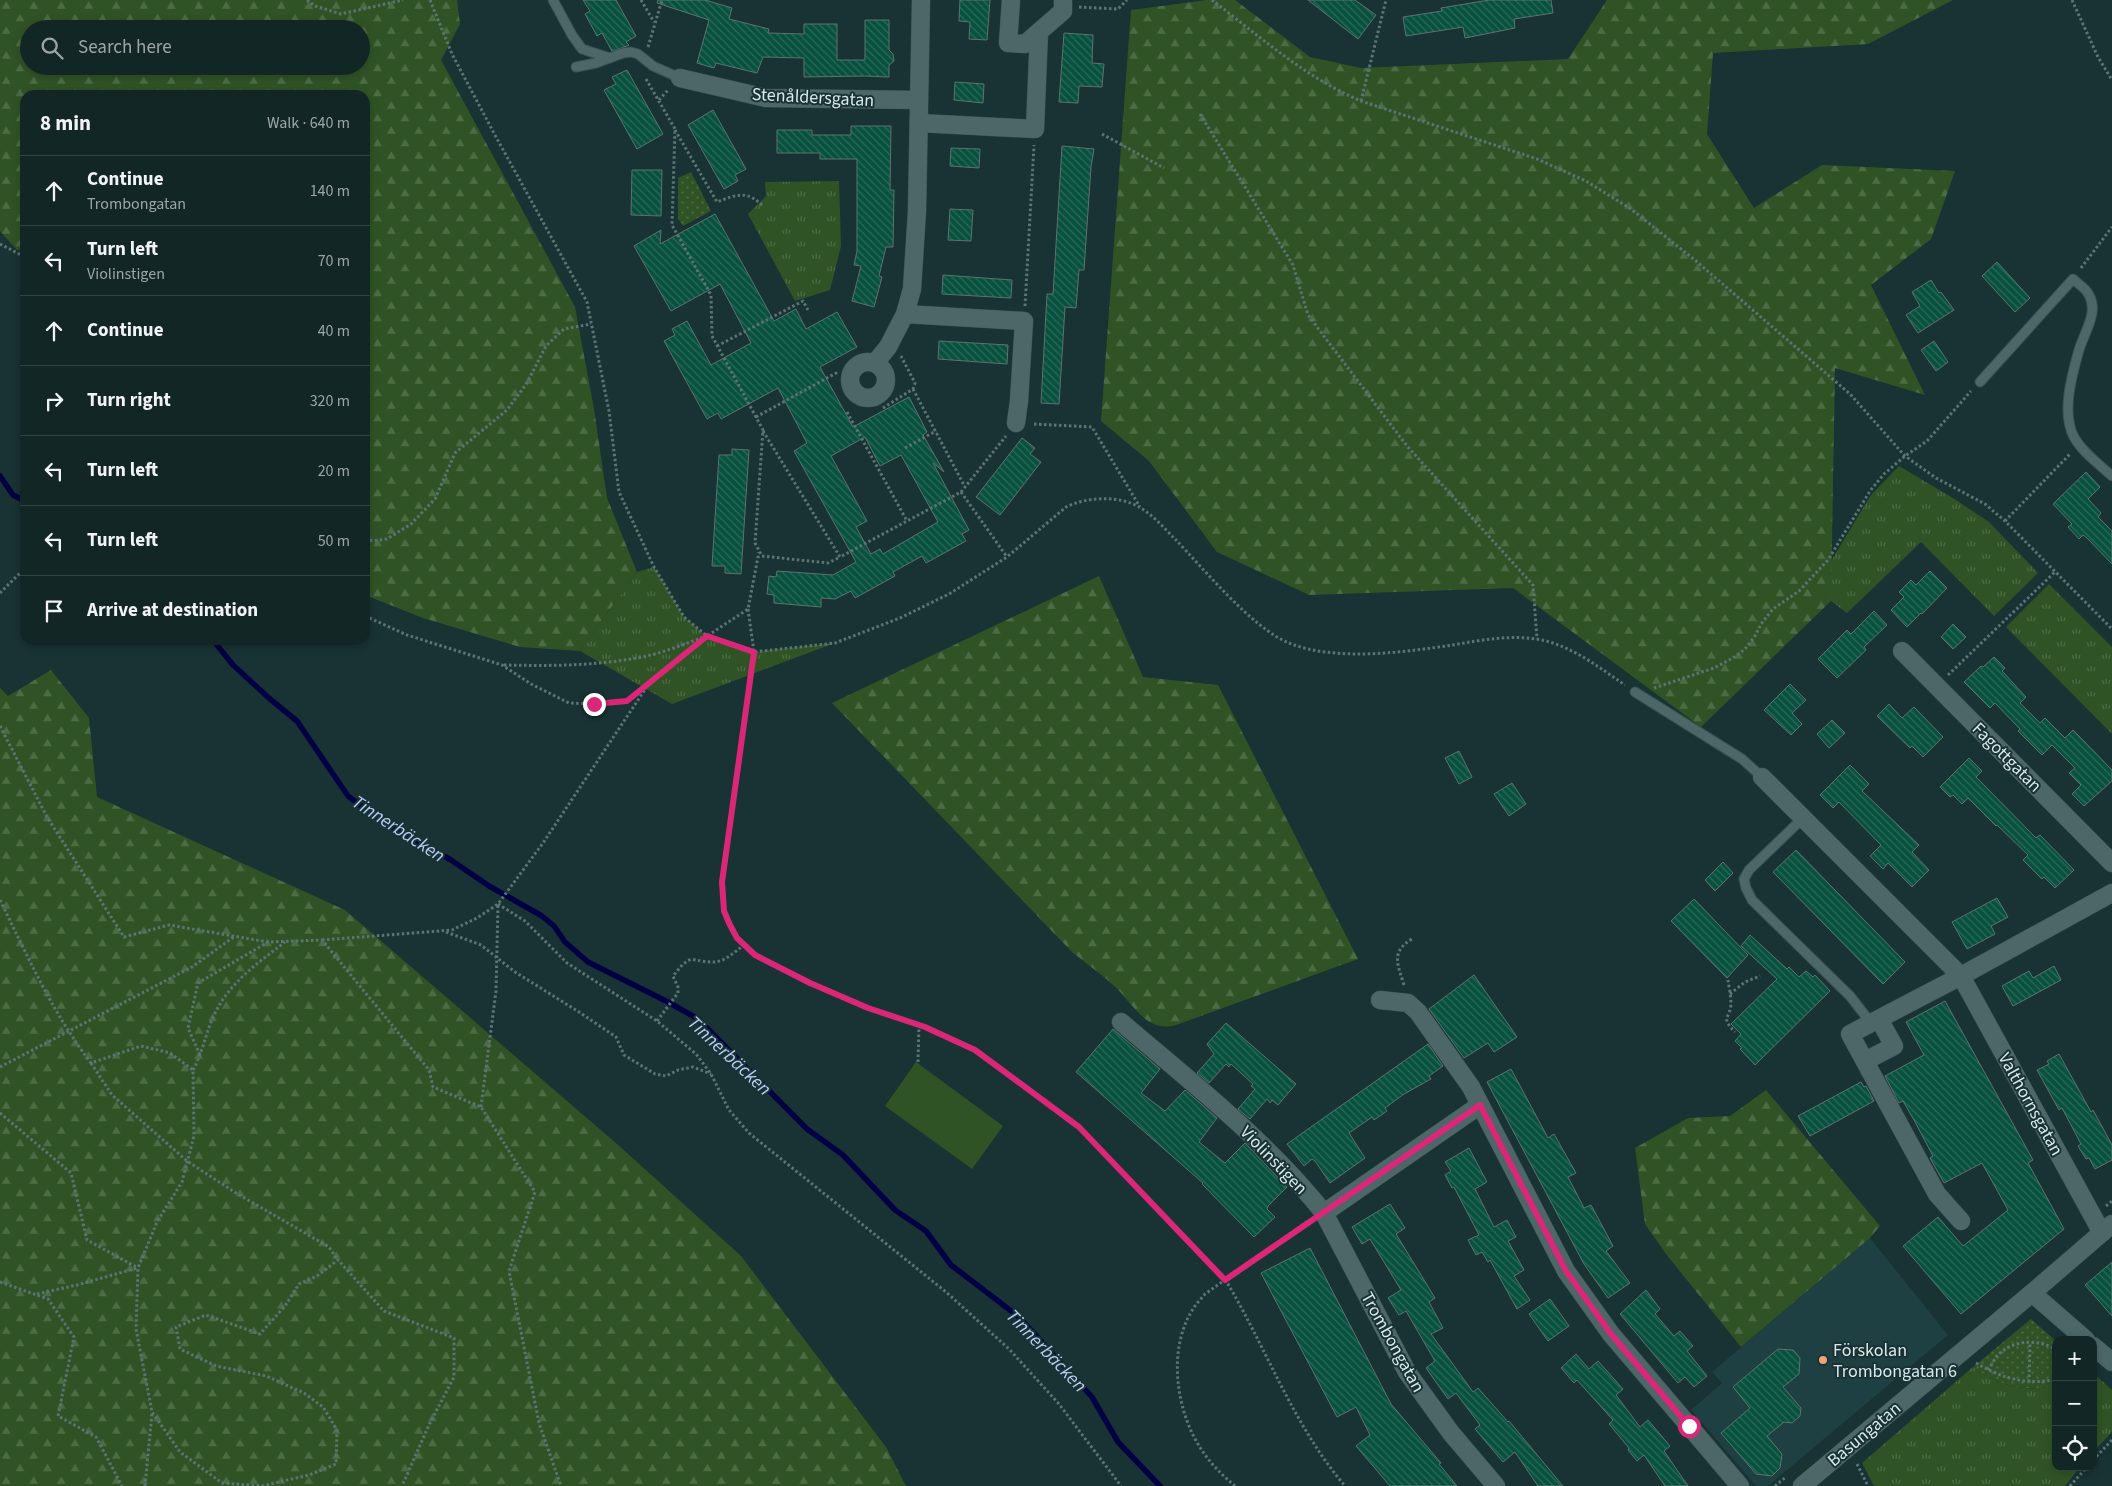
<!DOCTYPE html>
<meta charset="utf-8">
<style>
:root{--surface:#132626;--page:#203232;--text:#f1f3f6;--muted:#9da5a7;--line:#324343}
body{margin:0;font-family:"Source Sans 3",sans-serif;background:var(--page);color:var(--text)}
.controls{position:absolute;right:15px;bottom:15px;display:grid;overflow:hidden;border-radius:10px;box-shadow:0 2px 8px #0003}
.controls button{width:45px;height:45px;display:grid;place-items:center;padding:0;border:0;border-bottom:1px solid var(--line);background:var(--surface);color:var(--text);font:25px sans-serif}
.stop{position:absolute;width:15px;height:15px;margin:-11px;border:4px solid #db2777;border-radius:50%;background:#fff}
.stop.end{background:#db2777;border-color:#fff;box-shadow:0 1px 5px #0008}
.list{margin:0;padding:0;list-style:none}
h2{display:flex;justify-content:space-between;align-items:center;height:65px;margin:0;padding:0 20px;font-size:21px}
h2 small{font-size:16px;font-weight:400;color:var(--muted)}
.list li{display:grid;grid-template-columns:32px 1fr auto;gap:15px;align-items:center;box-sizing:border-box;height:70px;padding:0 20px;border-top:1px solid var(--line)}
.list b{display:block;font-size:19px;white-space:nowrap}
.list p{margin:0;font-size:16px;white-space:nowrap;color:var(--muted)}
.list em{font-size:16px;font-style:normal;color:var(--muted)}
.icon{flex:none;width:28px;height:28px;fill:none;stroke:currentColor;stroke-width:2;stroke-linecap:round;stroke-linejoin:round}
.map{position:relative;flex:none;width:2112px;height:1486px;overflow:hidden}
.search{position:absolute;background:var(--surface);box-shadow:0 2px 8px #0003;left:20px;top:20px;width:350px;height:55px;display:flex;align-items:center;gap:12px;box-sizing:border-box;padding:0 18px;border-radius:28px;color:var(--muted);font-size:19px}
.panel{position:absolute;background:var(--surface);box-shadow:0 2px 8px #0003;left:20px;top:90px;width:350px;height:555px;border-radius:15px}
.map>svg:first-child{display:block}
</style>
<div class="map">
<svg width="2112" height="1486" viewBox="0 0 2112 1486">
<defs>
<pattern id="grass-tufts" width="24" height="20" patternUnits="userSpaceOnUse" patternTransform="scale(1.25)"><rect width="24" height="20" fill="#305326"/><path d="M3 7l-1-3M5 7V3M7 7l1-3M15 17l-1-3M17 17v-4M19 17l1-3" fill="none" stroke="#4d6c46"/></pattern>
<pattern id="forest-firs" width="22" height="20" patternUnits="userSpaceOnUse" patternTransform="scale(1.25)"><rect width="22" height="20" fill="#305326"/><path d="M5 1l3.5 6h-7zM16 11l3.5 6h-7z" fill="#4d6c46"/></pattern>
<pattern id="park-dots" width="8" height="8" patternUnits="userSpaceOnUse" patternTransform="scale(1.25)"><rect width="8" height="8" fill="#305326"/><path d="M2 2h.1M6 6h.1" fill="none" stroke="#4d6c46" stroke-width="1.8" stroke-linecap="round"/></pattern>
<pattern id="building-back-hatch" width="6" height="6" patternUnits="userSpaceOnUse" patternTransform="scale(1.25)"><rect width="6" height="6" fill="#08513e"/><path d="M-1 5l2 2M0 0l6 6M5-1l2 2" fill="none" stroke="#2b6a5a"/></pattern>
</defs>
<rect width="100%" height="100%" fill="#193233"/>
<path fill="#1e4042" d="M1870,1238L1948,1335L1768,1486H1756L1691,1410L1722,1383L1712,1372Z"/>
<path fill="url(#grass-tufts)" d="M839,181L841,246L830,290L795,301L748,214L766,196L765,182Z
M1899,466L1956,500L1989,522L2038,573L1994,616L1921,542L1847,613L1831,601V561L1871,495Z
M654,567L684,617L707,636L754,652L835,643L672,704L580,651L637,572Z
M2049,584L2112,647V734L2006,627Z
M1973,1367C1997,1385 2027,1394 2056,1385V1467H2080L2065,1486H1874L1862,1463Z
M2093,1373L2112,1390V1432L2093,1452Z"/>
<path fill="url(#forest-firs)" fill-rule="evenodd" d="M0,0H457L460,24L441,60L575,307L594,409L607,498L637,572L580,651L520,647L423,618L365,595V95H25V249L17,250L0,231ZM29,29H361V66H29Z
M1207,0H1235L1310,57L1361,68L1568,59L1607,0H1953L1868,44L1713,53L1707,134L1754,208L1822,165L1955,171L1931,239L1871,285L1925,395L1835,368L1831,601L1701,727L1513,588L1309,595L1217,552L1149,461L1101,421L1131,10Z
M1099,576L1143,677L1218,685L1358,959L1176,1025C1145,1034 1132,1001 1112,984C1100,973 1086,963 1073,953L832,703Z
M51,670L89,718L97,797L345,910L617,1144L741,1256L886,1447L906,1486H0V688L8,696Z
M1766,1090L1880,1226L1870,1238L1741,1347L1666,1254L1645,1224L1635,1148L1688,1118L1730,1116Z"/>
<path fill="url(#park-dots)" d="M691,172L711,211L683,226L678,219V178Z
M2031,1319L2056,1341V1385C2027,1394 1997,1385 1973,1367Z"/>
<path fill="#305326" d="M916,1062L1003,1126L972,1169L885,1106Z"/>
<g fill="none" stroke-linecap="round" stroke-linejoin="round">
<path stroke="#000145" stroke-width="5.5" d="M0,476L13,495L25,501
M213,640L233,665L270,699L297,721L348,796L378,819L451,860L489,886L542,916L554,926L565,942L588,962L668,1002L698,1019L807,1129L843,1155L895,1210L926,1231L951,1265L1019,1317L1092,1397L1118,1442L1160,1486"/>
</g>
<path fill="url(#building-back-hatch)" stroke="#5d746b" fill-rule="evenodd" d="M583,0H616L636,36L626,42L629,45L627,46L612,51L602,33L597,36L585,14L590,11Z
M658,0H705L732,8L729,19L769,29L768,33L804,34V24H837V60H865V20H889V50L893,54L894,61L889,65V77L865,76L804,77V58L763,57L757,73L716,63L714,68L697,63L709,20L657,3Z
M960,0H990L987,40L969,39L970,22L959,21Z
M1308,0H1355L1376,15L1358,39Z
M1489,0H1551L1553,13L1514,19L1515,28L1465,38L1463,27L1406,36L1403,17L1442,11L1441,8Z
M1064,33L1093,35L1092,63L1104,64L1102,87L1079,86L1078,103L1059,102Z
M627,70L663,134L637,149L604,90L616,84L612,77Z
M955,82L984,84L983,103L954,100Z
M713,110L746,169L735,175L738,181L724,189L688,125Z
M851,126H891L890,190H894L893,247H886L879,276L882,277L874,307L852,301L861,266L854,265L857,251V159H820V153H777V130H812V135H851Z
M1062,146L1094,149L1091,167L1084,270H1079L1076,308L1065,307L1059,404L1041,403L1047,294H1053Z
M951,148L980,149L979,168L950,166Z
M632,170H662L661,216L631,215Z
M950,209L973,210L971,241L948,240Z
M715,214L774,321L796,309L806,329L837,312L857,347L820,367L853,427L909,397L927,432L923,435L944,472L933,463L969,530L962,534L966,541L926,563L922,556L893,572L895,576L855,598L851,591L835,599L821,598V607L774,603V595L767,594L769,576L776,577L777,571L833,575L856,562L794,451L807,443L778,388L721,419L718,413L707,419L664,341L675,335L672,329L687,321L711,365L751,343L720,284L671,311L634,246L661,230L660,244ZM865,437L880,466L901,455L938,522L883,554L880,549L871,554L856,527L867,521L831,456Z
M1997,262L2030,298L2015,312L1982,276Z
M943,275L1012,280L1011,298L942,294Z
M1931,280L1939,293L1941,292L1954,310L1918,333L1906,315L1920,306L1912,292Z
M939,341L1008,345L1007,364L938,359Z
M1934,341L1948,362L1936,371L1921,350Z
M1022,438L1035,448L1030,454L1041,462L1000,515L976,497Z
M732,449L749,450L741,574L725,573V566H712L719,455H732Z
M2086,472L2100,487L2088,499L2101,513L2098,517L2112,531V564L2087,538L2083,535L2079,539L2068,527L2072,524L2053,504Z
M1930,571L1947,588L1922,614L1921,613L1907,627L1891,610L1904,597L1899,592L1911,580L1916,585Z
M1874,611L1887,625L1864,647L1866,650L1837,678L1818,659L1847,630L1851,634Z
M1953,624L1966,637L1953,649L1941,637Z
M1994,657L2005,668L2002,671L2026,697L2020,703L2040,723L2045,718L2065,738L2073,730L2112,770V781L2084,806L2072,794L2081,785L2069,773L2075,768L2052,745L2042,755L2018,731L2020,729L1995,703L1990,708L1964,682L1981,666L1983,667Z
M1790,684L1806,700L1792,713L1802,724L1791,735L1764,710Z
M1889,704L1902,718L1914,707L1943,737L1923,757L1912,746L1910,748L1877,716Z
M1832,720L1845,733L1829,748L1817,734Z
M1459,751L1472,777L1459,784L1445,758Z
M1969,758L1982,771L1976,777L2036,838L2040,835L2074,870L2055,888L2044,877L2042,879L2023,860L2028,855L1997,825L1996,826L1968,798L1962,804L1953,795L1950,797L1940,787Z
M1850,765L1869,784L1862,791L1919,845L1912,852L1929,870L1912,887L1888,863L1883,869L1870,856L1881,845L1839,802L1833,808L1820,795Z
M1512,783L1526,804L1509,816L1494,794Z
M1796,850L1905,962L1883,984L1773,872Z
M1723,862L1733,873L1715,891L1705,880Z
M1997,898L2008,917L1991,926L1995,934L1967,949L1952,922Z
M1694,899L1748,955L1727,978L1671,921Z
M1750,935L1787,969L1789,967L1799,977L1806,971L1813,977L1815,975L1830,991L1755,1065L1740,1049L1742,1048L1735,1041L1741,1034L1731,1024L1777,979L1741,946Z
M2054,966L2061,980L2013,1006L2002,986L2029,971L2033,978Z
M1474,975L1517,1037L1494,1052L1488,1043L1464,1058L1429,1009Z
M1945,1001L2033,1160L2028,1163L2064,1229L1961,1314L1903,1246L1938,1217L1963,1246L2008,1210L1982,1163L1944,1183L1930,1158L1933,1156L1914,1120L1903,1101L1899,1103L1885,1076L1924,1055L1906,1022Z
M1226,1023L1296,1084L1278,1105L1272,1100L1270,1103L1267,1099L1250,1119L1238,1109L1255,1089L1251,1086L1253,1084L1231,1064L1229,1067L1226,1064L1209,1083L1197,1073L1214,1054L1207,1044Z
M1113,1029L1160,1069L1141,1093L1165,1111L1185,1090L1217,1118L1199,1142L1225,1163L1245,1143L1287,1187L1268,1206L1267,1209L1275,1217L1254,1237L1202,1184L1203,1183L1076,1072Z
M1428,1044L1443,1066L1429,1076L1431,1079L1404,1094L1385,1108L1387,1111L1374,1120L1372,1117L1349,1133L1365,1158L1330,1183L1315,1161L1312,1159L1304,1166L1287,1144Z
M2059,1054L2091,1112L2093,1110L2112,1145V1160L2095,1169L2089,1158L2086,1159L2078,1146L2081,1144L2062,1108L2059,1110L2037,1070L2049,1064L2047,1061Z
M1511,1069L1548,1138L1554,1134L1576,1173L1568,1177L1584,1208L1591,1205L1613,1246L1606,1251L1630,1283L1608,1298L1584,1264L1487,1082Z
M1861,1082L1864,1087L1866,1086L1874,1101L1810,1136L1798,1116Z
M1469,1148L1487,1182L1475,1189L1494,1227L1507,1220L1516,1237L1508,1241L1524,1270L1514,1276L1530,1300L1517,1309L1490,1260L1488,1262L1482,1252L1476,1255L1468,1240L1479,1235L1454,1187L1452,1188L1445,1175L1451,1171L1445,1162Z
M1390,1204L1405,1228L1396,1234L1435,1298L1429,1302L1443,1328L1431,1334L1473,1392L1478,1388L1508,1422L1509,1421L1563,1486H1538L1515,1452L1503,1462L1475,1429L1480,1425L1456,1393L1448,1399L1426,1368L1435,1361L1406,1311L1399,1315L1388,1298L1401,1290L1370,1239L1362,1244L1352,1227Z
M1310,1248L1391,1404L1441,1463L1439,1464L1457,1486H1390L1356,1446L1370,1435L1356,1407L1337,1417L1261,1273Z
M2112,1262V1316L2085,1285Z
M1646,1290L1660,1309L1655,1314L1674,1336L1680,1331L1693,1346L1687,1351L1707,1376L1694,1387L1685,1377L1678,1383L1620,1314Z
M1550,1299L1569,1326L1548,1341L1529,1314Z
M1778,1349L1793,1350L1800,1358L1799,1374L1783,1387L1801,1408L1800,1416L1792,1423L1784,1422L1767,1436L1782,1454L1780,1468L1772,1476L1756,1474L1721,1433L1750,1408L1733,1387Z
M1576,1354L1589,1369L1598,1361L1623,1389L1616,1395L1640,1427L1648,1420L1670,1446L1664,1451L1688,1486H1665L1644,1455L1637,1461L1628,1450L1629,1448L1609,1424L1613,1420L1577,1380L1574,1383L1561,1368Z"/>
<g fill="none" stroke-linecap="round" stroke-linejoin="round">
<defs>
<path id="service" d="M553,0L572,35L582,49L610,58
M576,67L596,63L623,53L631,52L638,54L653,66L680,78
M1980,382L2073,279C2078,284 2086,288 2089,295C2099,312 2084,333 2079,350C2072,375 2061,413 2074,437C2082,452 2100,465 2112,476
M1635,692L1742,759L1762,777
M1803,818L1749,870L1744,879L1746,888L1752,900L1850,996L1871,1023"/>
<path id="minor" d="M1011,0L1008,43L1025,44L1063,11V0
M680,78L766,98L919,100
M919,123L1035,129L1039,32
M905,314L1024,321L1019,401L1016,423
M850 380a18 18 0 1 1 36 0a18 18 0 1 1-36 0Z
M875,363L888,347L905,314L912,289L917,211L921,0
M1902,651L2112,863
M1762,777L1961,976L2102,1233
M1380,1000L1408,1003L1418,1012L1471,1087L1566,1271L1611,1334L1740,1486
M1121,1022C1191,1082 1266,1140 1324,1213L1407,1372L1451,1433L1496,1486
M1865,1061L1894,1046L1879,1019
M1324,1213L1480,1105
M1961,1221L1937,1194L1850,1034L1961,976L2112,893
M2032,1293L2112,1224
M2093,1346L2112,1362
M1802,1486L2032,1293L2086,1340"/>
</defs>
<use href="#service" stroke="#3a4f51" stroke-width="11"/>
<use href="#minor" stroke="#3a4f51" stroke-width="19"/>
<path stroke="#5d7374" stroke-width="3" stroke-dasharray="2.5 2.5" stroke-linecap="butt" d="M307,0L315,6L341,14L403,0
M430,0L452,54L496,137L587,302L609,411L619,492L654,567L684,617L707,636L754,652L835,643L900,618L949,594L1007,557L1066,507C1086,497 1119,495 1139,507C1153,515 1164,528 1175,539C1203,568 1253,629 1289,643C1336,662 1404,652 1453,645C1481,640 1508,635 1536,639C1570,644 1598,667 1625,685
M641,0L654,22
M1212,0C1259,36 1306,78 1361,101L1537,159L1586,181L1631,209L1696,261L1850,394L1905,456L1936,478L1985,504L2005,521L2112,629
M2072,0L2098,57L2112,80
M1079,7L1118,9L1127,0
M648,47L662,0
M646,79L675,129L672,225L711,295L712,336L763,430L755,543L762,556L828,563L840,557
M659,100L669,89
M1361,101L1386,0
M1200,114L1293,265L1308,315L1407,446L1533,585L1537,639
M675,130L717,202C738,194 747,190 764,207
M1102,134L1164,168
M0,244L25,257
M2081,268L2112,227
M1025,306L1034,145
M717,346L803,301L808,310
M913,389L965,487
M883,408L913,389L915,383L901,356
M847,412L907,521
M756,417L838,372
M1034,424L1092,427L1140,507
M763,431L840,557L961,492L1006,436
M905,448L936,431
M961,492L1007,557
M2005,521L2070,454
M365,539L373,541L387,539L411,524L435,499L455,453L507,410L527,383L546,346L564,329L591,324
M0,593L25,568
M748,609L754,652L722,883L724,911L730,925L737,938L755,955L810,983L868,1008L925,1027L975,1050L1079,1127L1225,1279C1266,1347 1293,1425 1345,1486
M365,616L407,635L502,665L531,684L569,703L594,704L627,701L707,636L748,609L759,552
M504,665C550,666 596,666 642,657C663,653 684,644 704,637
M1948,675L2056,571
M1654,688L1714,668L1733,658L1745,649L1755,636L1761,624L1773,609L1799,591L1828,560L1870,491L1884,474L1905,456L1927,441L1971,391
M0,726L47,817L124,937L169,925L268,942L322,940L429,1070L433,1087L481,1107L535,1192L509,1271L539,1423L561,1486
M0,900C28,957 52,1012 91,1063L141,1046L170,1053L193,1070L194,1136L182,1182L157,1222L138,1268L136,1329L152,1412L180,1452L222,1483L262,1486L309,1475L336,1464L337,1430L323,1407L304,1393L266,1376L216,1366L180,1349L176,1327L206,1315L260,1334L285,1306L299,1284L317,1276L338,1260L384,1311L454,1338V1377L429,1425L402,1486
M498,904L525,921L567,963L657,1021L696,1054L711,1074L729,1110L749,1133L946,1292L1009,1349L1059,1404L1121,1486
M446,932L481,945L515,972L579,1012L616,1037L624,1055L655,1074L666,1076L678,1070L693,1067L711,1074
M322,940L452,930L477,918L498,904L543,843L646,688
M1728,980C1729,987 1731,996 1731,1004C1730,1019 1720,1017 1735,1032
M1404,985C1398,965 1390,952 1412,939
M1730,994L1745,982L1760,976
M657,1021L678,993V987L673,976L683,964L691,959C720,965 721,963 744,945
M200,1055L188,1028L198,983L268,942
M918,1062L919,1025
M91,1063L112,1095L187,1161L236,1193L329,1247L338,1260
M0,1067L192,967L235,936
M193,1070C203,1052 206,1031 215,1013C231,981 258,963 285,942
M481,1107L496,991L498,905
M0,1113L71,1173L87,1240L138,1268
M2106,1206L2112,1201
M0,1282L48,1299L74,1337L58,1416L96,1437L122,1486
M37,1294L77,1285L137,1268
M1976,1363C2002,1378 2026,1386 2056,1379
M1988,1370C1991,1366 1994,1360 1997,1356C2011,1340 2039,1338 2056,1350
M2029,1382L2030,1342
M2093,1460L2112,1440
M1857,1464L1868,1486
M145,1486L152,1413
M1235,1486C1222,1475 1210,1463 1201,1449C1176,1411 1167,1349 1193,1309C1196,1304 1201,1299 1205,1294L1308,1221
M1775,1486L1786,1477
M2070,1486L2087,1467"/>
<use href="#service" stroke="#4d6768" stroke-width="9"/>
<use href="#minor" stroke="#4d6768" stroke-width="18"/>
</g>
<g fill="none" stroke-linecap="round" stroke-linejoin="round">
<path stroke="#db2777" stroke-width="6" d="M594,704L627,701L707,636L754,652L722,882L724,911L730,925L737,938L755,955L810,983L868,1008L925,1027L975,1050L1079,1127L1225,1280L1480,1105L1566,1271L1611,1334L1689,1426"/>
</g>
<circle fill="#f1a27b" stroke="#193233" stroke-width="2" cx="1823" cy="1360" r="5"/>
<g text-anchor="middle" stroke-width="4" stroke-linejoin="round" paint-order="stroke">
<g font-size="18" fill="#d9e8e9" stroke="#193233">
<text transform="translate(813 97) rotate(3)" y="6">Stenåldersgatan</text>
<text transform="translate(2007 757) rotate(45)" y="6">Fagottgatan</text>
<text transform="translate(2031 1104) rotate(61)" y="6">Valthornsgatan</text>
<text transform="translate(1274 1160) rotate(46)" y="6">Violinstigen</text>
<text transform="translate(1393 1342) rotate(61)" y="6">Trombongatan</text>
<text transform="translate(1864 1434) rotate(-40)" y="6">Basungatan</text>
</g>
<g font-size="18" fill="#d9e8e9" stroke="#193233" text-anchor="start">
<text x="1833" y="1356">Förskolan<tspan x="1833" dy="21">Trombongatan 6</tspan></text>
</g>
<g font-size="19" font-style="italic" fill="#b7cdf5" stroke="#193233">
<text transform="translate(399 828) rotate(33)" y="7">Tinnerbäcken</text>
<text transform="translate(730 1055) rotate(43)" y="7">Tinnerbäcken</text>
<text transform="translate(1047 1350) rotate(46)" y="7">Tinnerbäcken</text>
</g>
</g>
</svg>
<div class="controls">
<button>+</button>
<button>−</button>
<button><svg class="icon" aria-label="locate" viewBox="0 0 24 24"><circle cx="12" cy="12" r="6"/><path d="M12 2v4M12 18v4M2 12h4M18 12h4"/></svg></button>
</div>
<div class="stop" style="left:1689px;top:1426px"></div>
<div class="stop end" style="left:594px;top:704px"></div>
<div class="search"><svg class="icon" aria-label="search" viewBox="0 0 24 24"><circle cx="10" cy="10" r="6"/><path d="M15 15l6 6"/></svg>Search here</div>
<section class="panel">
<h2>8 min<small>Walk · 640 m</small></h2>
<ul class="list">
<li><svg class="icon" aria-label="ahead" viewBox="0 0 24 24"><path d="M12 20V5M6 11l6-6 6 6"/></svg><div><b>Continue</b><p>Trombongatan</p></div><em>140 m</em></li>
<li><svg class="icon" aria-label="left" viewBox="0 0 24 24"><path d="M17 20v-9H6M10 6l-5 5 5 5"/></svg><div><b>Turn left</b><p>Violinstigen</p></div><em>70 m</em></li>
<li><svg class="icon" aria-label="ahead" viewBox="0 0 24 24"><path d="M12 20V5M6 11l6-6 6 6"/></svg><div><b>Continue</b></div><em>40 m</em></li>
<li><svg class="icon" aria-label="right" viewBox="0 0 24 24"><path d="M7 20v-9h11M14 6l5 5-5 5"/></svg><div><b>Turn right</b></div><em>320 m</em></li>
<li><svg class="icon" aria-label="left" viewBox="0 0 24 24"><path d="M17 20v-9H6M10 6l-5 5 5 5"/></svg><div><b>Turn left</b></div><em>20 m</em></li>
<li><svg class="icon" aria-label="left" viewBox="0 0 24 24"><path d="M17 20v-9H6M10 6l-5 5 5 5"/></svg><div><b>Turn left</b></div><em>50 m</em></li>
<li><svg class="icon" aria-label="arrive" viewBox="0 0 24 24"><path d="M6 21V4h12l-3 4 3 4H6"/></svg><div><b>Arrive at destination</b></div></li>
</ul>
</section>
</div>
